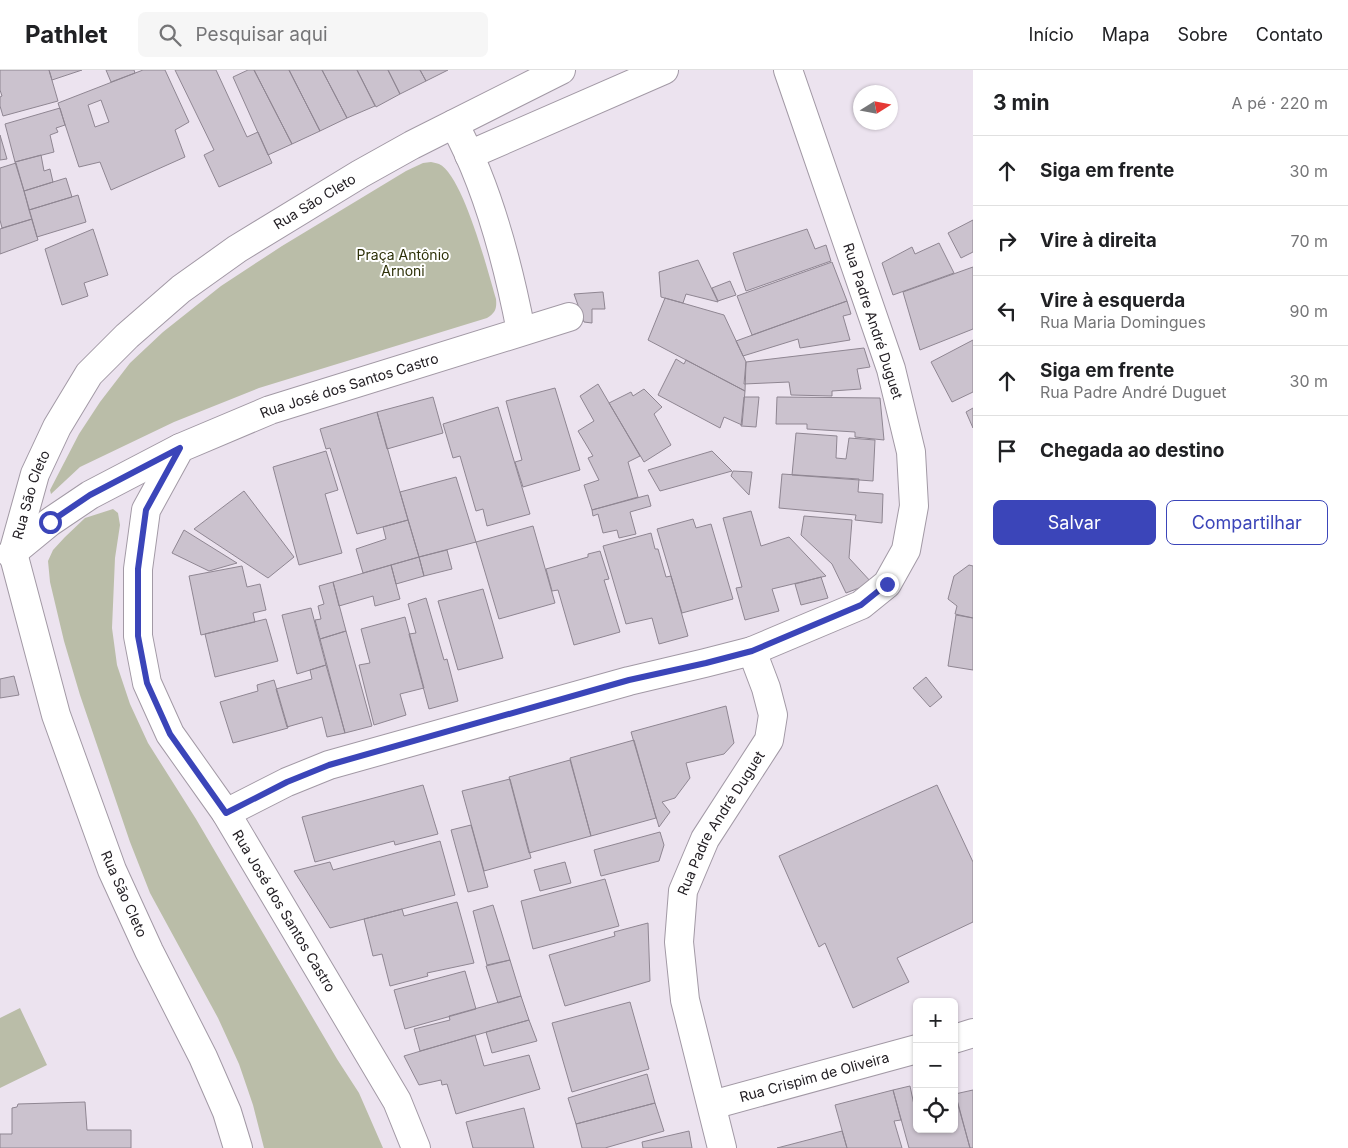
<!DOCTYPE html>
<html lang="pt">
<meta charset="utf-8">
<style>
:root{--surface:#fff;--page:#f6f6f6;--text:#202124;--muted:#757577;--line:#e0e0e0;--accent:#3b45b9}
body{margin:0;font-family:Inter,sans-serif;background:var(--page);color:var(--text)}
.controls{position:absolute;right:15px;bottom:15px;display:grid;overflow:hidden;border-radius:8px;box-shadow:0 1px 4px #0004}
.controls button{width:45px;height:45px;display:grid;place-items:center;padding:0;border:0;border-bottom:1px solid var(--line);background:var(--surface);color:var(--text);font:25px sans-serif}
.compass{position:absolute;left:853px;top:15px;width:45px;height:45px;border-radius:50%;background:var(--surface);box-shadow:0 1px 4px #0004;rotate:79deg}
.stop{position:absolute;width:15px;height:15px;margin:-11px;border:4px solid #3b45b9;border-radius:50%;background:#fff}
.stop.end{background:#3b45b9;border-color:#fff;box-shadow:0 1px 5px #0008}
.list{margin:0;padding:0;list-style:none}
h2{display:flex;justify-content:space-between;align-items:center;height:65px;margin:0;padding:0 20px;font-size:21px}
h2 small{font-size:16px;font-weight:400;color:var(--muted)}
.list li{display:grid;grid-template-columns:32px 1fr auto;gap:15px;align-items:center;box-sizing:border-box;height:70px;padding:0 20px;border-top:1px solid var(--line)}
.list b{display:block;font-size:19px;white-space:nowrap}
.list p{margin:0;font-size:16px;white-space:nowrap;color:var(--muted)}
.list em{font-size:16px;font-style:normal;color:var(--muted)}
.actions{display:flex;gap:10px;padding:15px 20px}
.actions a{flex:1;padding:11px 0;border:1px solid var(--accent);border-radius:8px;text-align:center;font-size:18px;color:var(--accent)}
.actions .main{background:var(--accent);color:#fff}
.icon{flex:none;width:28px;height:28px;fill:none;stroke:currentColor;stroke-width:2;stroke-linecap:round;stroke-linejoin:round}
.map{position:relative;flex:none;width:973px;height:1078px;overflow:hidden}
header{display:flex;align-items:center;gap:30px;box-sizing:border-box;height:70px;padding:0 25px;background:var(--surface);border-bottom:1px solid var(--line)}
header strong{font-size:24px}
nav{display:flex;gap:28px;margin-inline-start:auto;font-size:18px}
.search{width:350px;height:45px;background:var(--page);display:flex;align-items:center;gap:12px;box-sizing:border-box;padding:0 18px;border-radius:8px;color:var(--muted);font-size:19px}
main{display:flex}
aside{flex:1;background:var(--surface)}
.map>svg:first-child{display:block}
</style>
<header>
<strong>Pathlet</strong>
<div class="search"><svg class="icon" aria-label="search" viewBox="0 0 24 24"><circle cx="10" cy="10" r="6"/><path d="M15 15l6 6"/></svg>Pesquisar aqui</div>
<nav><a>Início</a><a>Mapa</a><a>Sobre</a><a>Contato</a></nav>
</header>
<main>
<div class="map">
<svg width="973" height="1078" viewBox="0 0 973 1078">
<rect width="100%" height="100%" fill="#ece3ef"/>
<path fill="#babda8" d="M431,92C434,93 437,93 439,94C463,105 488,202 496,229C497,239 495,243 487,248L259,318L174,352L80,397L51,424L50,420L79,364L100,332L130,293L163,262L221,216L282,176L406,101L423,93Z
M113,439L118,443L120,455L115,488L112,558L117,595L130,634L148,673L196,749L337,989L359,1023L383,1078H264L253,1035L239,994L218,948L150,823L130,772L80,625L64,571L50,512L48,491L53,480L65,467L85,448Z
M20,938L47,995L0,1018V948Z"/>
<path fill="#cbc2ce" stroke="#8f8692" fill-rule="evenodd" d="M0,0H49L58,31L3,46L0,36V27L2,26L0,20Z
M49,0H82L52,10Z
M106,0H134L135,3L111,12Z
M143,0H165L189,52L175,60L185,87L111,120L100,92L79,97L58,33ZM101,30L109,52L95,57L88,35Z
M175,0H216L247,67L258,62L272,93L219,117L204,85L214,80Z
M248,0H254L292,74L268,85L233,7Z
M254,0H289L320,61L292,74Z
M289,0H322L347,48L320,61Z
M322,0H357L375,36L347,48Z
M357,0H388L400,24L376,37Z
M388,0H420L426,11L400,24Z
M420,0H448L426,11Z
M60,38L65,55L56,58L58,62L50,65L54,82L15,92L5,54Z
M0,65L7,89L0,90Z
M41,85L44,101L50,99L53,112L24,121L15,92Z
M16,93L32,149L2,158L0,150V98Z
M66,108L72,127L29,140L24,121Z
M78,125L86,152L37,167L29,140Z
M32,149L38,170L0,184V159Z
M973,150V182L961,188L948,163Z
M93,159L108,205L84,213L88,226L62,235L45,179Z
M807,159L815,179L826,175L831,191L746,221L733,183Z
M939,173L954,203L893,225L882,193L912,177L915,184Z
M698,190L718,232L686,224L683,233L661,227L659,202Z
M832,192L847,231L752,265L737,226Z
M973,197V259L920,280L903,222Z
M730,211L736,225L718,231L712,218Z
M602,222H603L605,239H592V253L584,252L574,224Z
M665,228L724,245L746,292L745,321L648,270Z
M847,231L851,244L843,246L850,270L800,278L798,269L743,286L736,271Z
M973,270V322L952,332L931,292Z
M864,278L870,297L857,299L861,319L832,321V326L791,325L789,312L744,314L746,292Z
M676,289L684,294L686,290L745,321L742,355L724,347L720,358L658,325Z
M598,314L640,386L628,392L638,427L592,440L584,415L599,410L588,388L593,386L578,361L594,351L580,326Z
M555,318L580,400L523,417L515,392L522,390L506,331Z
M644,319L662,337L654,344L671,375L644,392L609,333L631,322L633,326Z
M433,327L443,363L387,379L377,342Z
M744,327H759L756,357L741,356Z
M777,327L880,328L884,370L855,367V362L807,359V354H776Z
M498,337L530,444L487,456L483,439L476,441L460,386L453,388L443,354Z
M973,338V358L966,342Z
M377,342L408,450L357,464L330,378L326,379L320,359Z
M796,363L837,366L836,388L846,389L849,368L875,370L873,411L792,405Z
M326,381L338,420L325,424L342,483L299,495L273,397Z
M712,381L732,401L660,421L648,400Z
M733,401L752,402L749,425L731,406Z
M782,404L859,409L858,422L883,424L882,453L855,450L856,445L779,438Z
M456,407L476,472L419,487L400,422Z
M244,421L294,487L268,508L194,459Z
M648,425L651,436L630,442L636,464L619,468L617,460L603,463L598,444L593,446L592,440Z
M751,441L761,476L789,467L826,506L772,519L779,541L745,550L736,518L742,517L723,448Z
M804,446L852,450L849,488L872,513L846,523L832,494L801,465Z
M693,449L696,458L711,454L733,529L682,543L657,459Z
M408,450L419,487L363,503L356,479L386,469L383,457Z
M533,456L555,533L499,549L476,472Z
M184,460L237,493L209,501L172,483Z
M651,463L655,479H658L666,507L671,506L688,566L659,574L652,548L626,554L603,476Z
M447,480L452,499L424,506L419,487Z
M600,481L609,509L604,510L620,562L574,575L558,520L552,521L546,499L588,487V484Z
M419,487L424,506L396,514L391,495Z
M391,495L400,529L375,536L373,526L339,536L333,512Z
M969,495L973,496V548L955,544L957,536L948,529L954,506Z
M242,496L247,517L260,514L266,540L253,543L255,552L201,565L189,506Z
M821,507L828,528L801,535L795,514Z
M333,512L346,561L320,569L315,550L321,549L318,536L324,534L319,516Z
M483,519L503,588L458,600L438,531Z
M426,528L444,590L447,589L458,631L429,639L409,564L416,563L408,534Z
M311,538L326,595L297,604L282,545Z
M956,545L973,548V600L948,596Z
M405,547L424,618L400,624L406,645L374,655L359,595L370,593L361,559Z
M266,549L278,591L215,607L205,564Z
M346,561L372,656L345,663L320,569Z
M326,595L345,663L327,667L322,647L287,657L276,619L312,609L310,600Z
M14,606L19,625L0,628V609Z
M926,607L942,627L930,637L913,618Z
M274,610L288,658L233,673L220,632L258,621L257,615Z
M726,636L734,673L724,684L686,693L690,708L675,728L662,732L670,742L659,757L631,662Z
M634,670L656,748L591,766L570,688Z
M570,690L591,766L529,783L509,707Z
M510,709L531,788L484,801L462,721Z
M423,715L438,764L395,775L394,771L315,792L302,747Z
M937,715L973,792V852L897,888L909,912L853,938L825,873L819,877L779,786Z
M471,755L488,817L468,822L451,760Z
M660,762L664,775L659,791L601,806L594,780Z
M440,771L455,825L330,858L294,801L330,792L333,800Z
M565,792L571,813L540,821L534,800Z
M605,809L619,856L533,879L521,831Z
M457,832L474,893L427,903L428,906L390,916L382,884L373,886L364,849L402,839L404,846Z
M493,835L510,890L487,895L473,841Z
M648,853L650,911L565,936L549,885L615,866L614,862Z
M510,890L521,926L498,933L486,896Z
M465,901L476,939L405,959L394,920Z
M521,926L529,950L420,981L414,959L450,950L449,946Z
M630,932L649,999L572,1022L552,953Z
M529,950L537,971L492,983L486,962Z
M475,965L484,996L529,985L540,1019L456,1044L447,1014L442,1015L441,1010L419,1015L404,986Z
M647,1004L655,1033L576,1054L568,1028Z
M910,1016L914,1035H917V1059H954V1026H956L970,1078H909L893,1020Z
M893,1020L901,1050L894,1051L902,1078H847L835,1035Z
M973,1020V1078H970L955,1024Z
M85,1032L87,1060H131V1078H0V1064H12V1038L17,1037L18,1034Z
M655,1033L664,1061L605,1078H582L576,1054Z
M524,1038L534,1078H473L466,1052Z
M689,1061L692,1078H643L642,1072Z
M842,1061L847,1078H777Z"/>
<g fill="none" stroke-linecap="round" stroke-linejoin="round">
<defs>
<g id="minor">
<path d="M454,54C487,114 508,194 521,261"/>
<path d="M469,85L664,0"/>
<path d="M11,484L50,452L90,425L180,378"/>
<path d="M226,743L287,712L329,695L629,611L705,593L752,581"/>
<path d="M954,969L973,963"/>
<path id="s1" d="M712,1035L917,979"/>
<path id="s2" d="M238,1078L227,1042L203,987L149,881L112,800L56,645L13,483L35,404L57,357L89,304L127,266L181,219L237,179L360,104L412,75L561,0"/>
<path id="s3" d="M416,1078L397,1031L226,743L170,664L147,613L138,566V499L146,440L180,378L270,340L569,247"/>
<path id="s4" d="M722,1078L685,930L679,872L683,821L705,769L769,670L773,645L766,618L752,581L861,535L887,514L906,480L914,436L911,382L891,299L788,0"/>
</g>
</defs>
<use href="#minor" stroke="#a299a5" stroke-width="30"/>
<use href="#minor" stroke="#fff" stroke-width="28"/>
</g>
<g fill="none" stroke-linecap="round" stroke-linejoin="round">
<path stroke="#3b45b9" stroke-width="6" d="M50,452L90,425L180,378L146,440L138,499V566L147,613L170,664L226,743L287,712L329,695L629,610L706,593L752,581L861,535L887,514"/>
</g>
<g text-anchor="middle" stroke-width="4" stroke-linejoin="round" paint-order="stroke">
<g font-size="14" fill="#242025" stroke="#fff">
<text dy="5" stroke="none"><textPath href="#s2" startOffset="1119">Rua São Cleto</textPath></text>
<text transform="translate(873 251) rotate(72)" y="5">Rua Padre André Duguet</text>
<text dy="5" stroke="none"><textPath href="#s3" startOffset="964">Rua José dos Santos Castro</textPath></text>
<text dy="5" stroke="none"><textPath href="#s2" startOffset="699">Rua São Cleto</textPath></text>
<text dy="5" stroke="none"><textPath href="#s4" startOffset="340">Rua Padre André Duguet</textPath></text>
<text transform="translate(124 824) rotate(66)" y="5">Rua São Cleto</text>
<text transform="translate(284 841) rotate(59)" y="5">Rua José dos Santos Castro</text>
<text dy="5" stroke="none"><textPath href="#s1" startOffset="106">Rua Crispim de Oliveira</textPath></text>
</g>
<g font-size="14" fill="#2e3108" stroke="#fff">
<text x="403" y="190">Praça Antônio<tspan x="403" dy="16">Arnoni</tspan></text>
</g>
</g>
</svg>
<div class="controls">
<button>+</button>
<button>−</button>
<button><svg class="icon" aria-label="locate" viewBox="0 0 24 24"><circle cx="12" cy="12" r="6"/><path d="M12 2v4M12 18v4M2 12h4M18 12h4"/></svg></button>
</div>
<svg class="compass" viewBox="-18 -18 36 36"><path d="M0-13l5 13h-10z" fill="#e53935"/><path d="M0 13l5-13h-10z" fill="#757577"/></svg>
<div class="stop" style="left:50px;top:452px"></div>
<div class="stop end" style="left:887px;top:514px"></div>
</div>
<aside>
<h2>3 min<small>A pé · 220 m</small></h2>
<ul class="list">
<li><svg class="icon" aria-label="ahead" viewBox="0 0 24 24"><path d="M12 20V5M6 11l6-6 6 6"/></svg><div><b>Siga em frente</b></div><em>30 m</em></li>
<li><svg class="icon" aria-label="right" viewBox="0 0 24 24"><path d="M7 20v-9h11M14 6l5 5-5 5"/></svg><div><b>Vire à direita</b></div><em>70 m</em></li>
<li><svg class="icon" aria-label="left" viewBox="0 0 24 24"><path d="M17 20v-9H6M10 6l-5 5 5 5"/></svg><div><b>Vire à esquerda</b><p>Rua Maria Domingues</p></div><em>90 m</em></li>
<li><svg class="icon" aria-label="ahead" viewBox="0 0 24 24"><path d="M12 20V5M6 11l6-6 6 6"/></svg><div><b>Siga em frente</b><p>Rua Padre André Duguet</p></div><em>30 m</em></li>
<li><svg class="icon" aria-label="arrive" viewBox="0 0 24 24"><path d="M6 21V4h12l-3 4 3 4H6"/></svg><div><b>Chegada ao destino</b></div></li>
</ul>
<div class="actions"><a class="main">Salvar</a><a>Compartilhar</a></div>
</aside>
</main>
